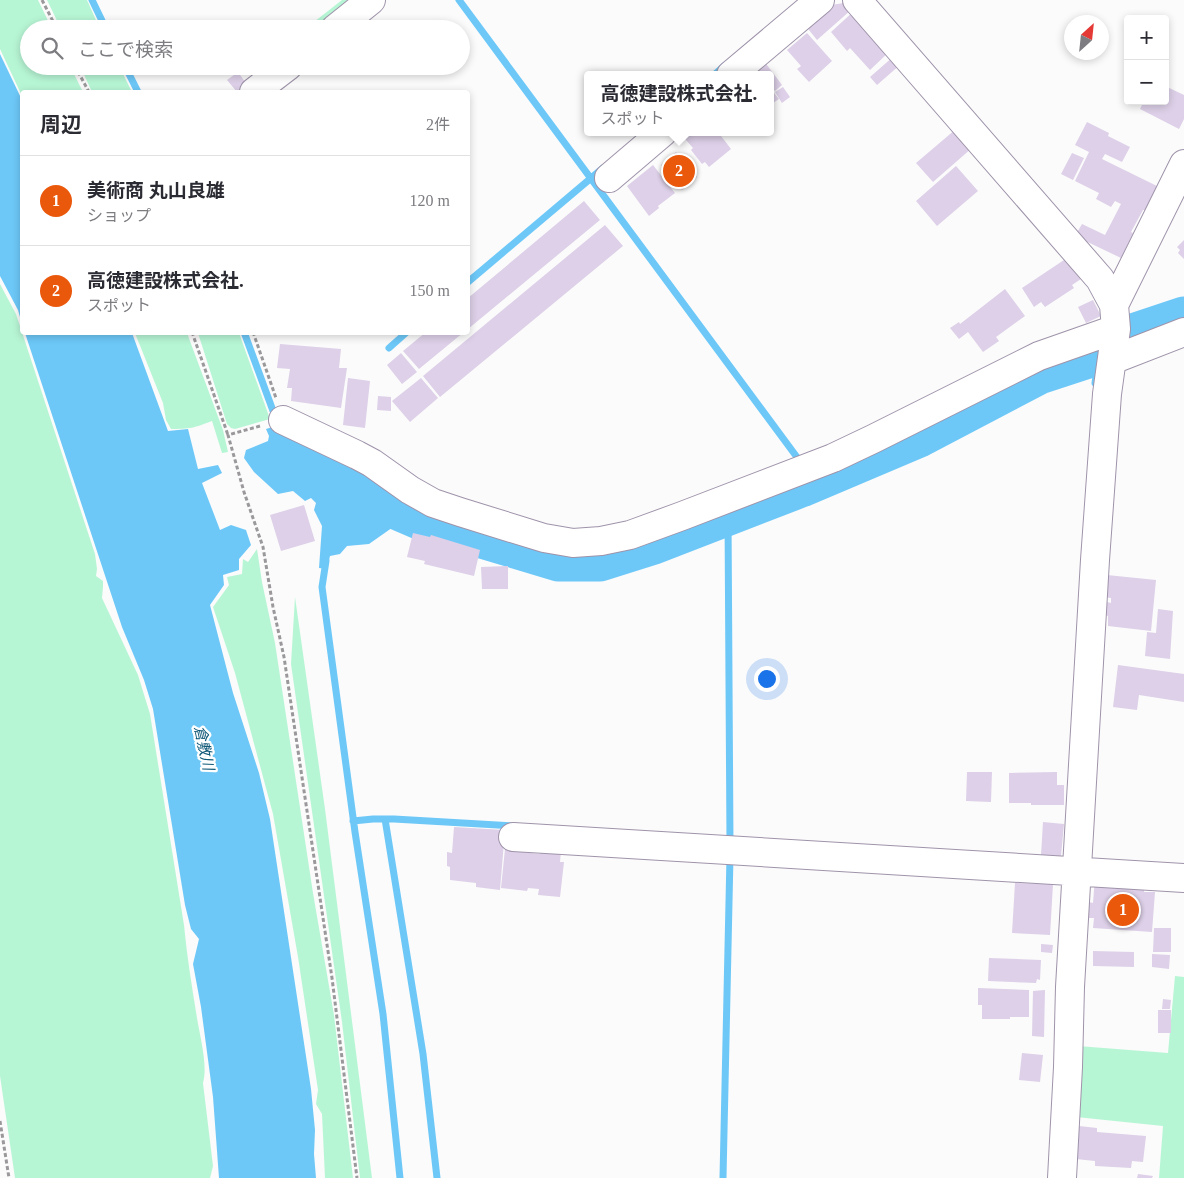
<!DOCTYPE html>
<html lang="ja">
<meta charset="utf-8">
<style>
:root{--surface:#fff;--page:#f7f7f7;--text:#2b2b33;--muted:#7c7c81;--line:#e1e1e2;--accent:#ea580c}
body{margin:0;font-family:"Times New Roman","Noto Sans JP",serif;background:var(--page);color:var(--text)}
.controls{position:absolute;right:15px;top:15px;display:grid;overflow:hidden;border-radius:5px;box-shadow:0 2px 8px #0003}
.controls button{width:45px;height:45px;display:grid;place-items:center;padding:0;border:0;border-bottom:1px solid var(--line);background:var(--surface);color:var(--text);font:25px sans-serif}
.compass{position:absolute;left:1064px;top:15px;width:45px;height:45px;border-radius:50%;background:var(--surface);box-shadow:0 2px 8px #0003;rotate:27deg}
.you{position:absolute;left:766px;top:678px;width:18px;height:18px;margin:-12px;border:4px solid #fff;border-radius:50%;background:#1a73e8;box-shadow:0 0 0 8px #1a73e833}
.badge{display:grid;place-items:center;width:32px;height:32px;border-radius:50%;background:var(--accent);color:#fff;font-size:16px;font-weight:700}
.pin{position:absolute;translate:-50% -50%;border:2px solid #fff;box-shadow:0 1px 5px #0006}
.popup{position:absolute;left:584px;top:71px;width:190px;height:65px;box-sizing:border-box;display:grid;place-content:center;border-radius:5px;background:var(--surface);filter:drop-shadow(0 1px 4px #0005);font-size:16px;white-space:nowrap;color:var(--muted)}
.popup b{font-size:19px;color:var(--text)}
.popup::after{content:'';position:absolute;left:50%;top:100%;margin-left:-10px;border:10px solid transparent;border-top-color:var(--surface)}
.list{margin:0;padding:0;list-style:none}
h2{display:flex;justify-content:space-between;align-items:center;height:65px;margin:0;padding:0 20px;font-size:21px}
h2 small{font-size:16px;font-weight:400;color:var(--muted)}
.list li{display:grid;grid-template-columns:32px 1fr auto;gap:15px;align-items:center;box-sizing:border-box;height:90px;padding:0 20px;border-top:1px solid var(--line)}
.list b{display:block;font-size:19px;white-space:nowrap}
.list p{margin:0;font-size:16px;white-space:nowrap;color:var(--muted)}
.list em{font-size:16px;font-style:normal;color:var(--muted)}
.icon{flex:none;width:28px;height:28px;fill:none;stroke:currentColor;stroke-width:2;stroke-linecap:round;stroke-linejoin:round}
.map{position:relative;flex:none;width:1184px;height:1178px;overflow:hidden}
.search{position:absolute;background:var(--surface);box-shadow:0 2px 8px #0003;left:20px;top:20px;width:450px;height:55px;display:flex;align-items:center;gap:12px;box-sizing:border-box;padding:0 18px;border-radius:28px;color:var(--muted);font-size:19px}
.panel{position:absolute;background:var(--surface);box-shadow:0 2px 8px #0003;left:20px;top:90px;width:450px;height:245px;border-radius:5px}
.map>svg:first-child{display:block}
</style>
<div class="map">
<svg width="1184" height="1178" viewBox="0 0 1184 1178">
<rect width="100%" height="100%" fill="#fbfbfb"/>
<path fill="#b7f6d5" d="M0,0H38L52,29H29V66H70L83,92H22V96L0,49Z
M47,0H87L100,29H61Z
M342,0H364L326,29H305Z
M80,66H119L132,92H92Z
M0,284L16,314L95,554L97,569L96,576L103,581V587L102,598L138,675L150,714L184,925C187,957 192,987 197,1018C200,1037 208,1065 203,1083L213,1166L210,1178H15L0,1076Z
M135,333H187L223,430L228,452L222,453L212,421C194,428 190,429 171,429L166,420L163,403Z
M198,333H239L270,419L235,429L231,428L227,424Z
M257,549L262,582L275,643L313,893L334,1015L353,1178H325L322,1114L316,1104L318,1090L298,957L273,814L235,673L213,607L229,585L227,577L242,574L243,559L248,562Z
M295,597L325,809L372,1178H360L342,1022L291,664Z
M1175,976L1184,977V1178H1159L1163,1126L1076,1117L1078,1046L1168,1053Z"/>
<path fill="#6dc8f8" d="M0,54L22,100V324L18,310L0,276Z
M25,333H132L168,431L188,429L198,469L218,465L222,473L202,483L220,530L231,525L246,530L251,545L239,559V570L223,575L224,585L210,605L233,693L259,773L270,819L311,1089L315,1130L314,1154L316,1178H219L213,1097L201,1007L193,964L199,939L191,929L185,905L153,709L144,680L122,627Z
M282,424L404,493L396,525L369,544L347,546L340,554L330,556L327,569L319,568L322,526L314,510L316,503L311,498L305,501L293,491L278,494L254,472L244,458L246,450L268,441L269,436L266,429Z"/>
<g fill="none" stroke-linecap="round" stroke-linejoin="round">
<path stroke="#6dc8f8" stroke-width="7" d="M92,0L106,29
M459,0L802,464
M125,66L138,92
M714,75L724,66
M468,282L603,168
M244,332L276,419
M389,348L407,332
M1094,356L1096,376L1095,383
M728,515L730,845
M326,561L322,587L355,832L383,1014L400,1178
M385,819L423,1054L437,1178
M353,821L373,819H394L514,826
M723,1178L730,856"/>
<path stroke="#6dc8f8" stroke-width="41" d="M347,488L419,519L499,543L558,561H600L654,544L801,487L919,437L1039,374L1094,356L1136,333L1184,317"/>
</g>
<path fill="#ddd0e8" d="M844,3L851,10L817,40L805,25L831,5Z
M854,11L890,51L870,70L850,48L847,51L831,32Z
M807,33L832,61L809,82L797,69L801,66L787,50Z
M894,56L901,64L877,85L870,77Z
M764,61L782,85L775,91L770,85V75H762L756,67Z
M238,72L248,86L239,92H237L227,80Z
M1165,86L1184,95V119L1179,129L1140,109L1144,101H1165Z
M783,87L790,97L782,103L775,92Z
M770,88L779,99L770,105Z
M1087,122L1109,133L1108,136L1130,147L1122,162L1105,154L1102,159L1157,186L1145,210H1143L1131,232L1133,233L1121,258L1075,236L1082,224L1105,235L1121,204L1115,201L1111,207L1096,199L1099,193L1075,181L1089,152L1075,145Z
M956,129L972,148L933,182L916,163Z
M681,132H718L731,149L709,167L705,162L702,164L691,150L693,148L680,133Z
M676,152L697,177L682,190L661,165Z
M1072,153L1084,158L1073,180L1061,174Z
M653,165L675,193L658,206L659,208L649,216L627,186Z
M956,166L978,191L937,226L916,201Z
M584,201L600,220L468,329V298Z
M605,225L623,246L440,397L423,376Z
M1184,240V259L1178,253L1180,250L1177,247Z
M1067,258L1081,279L1072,285L1074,288L1045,307L1041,302L1034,307L1022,288Z
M1005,289L1025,316L996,337L999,341L983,352L968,332L959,339L950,328L959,322L960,324Z
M1093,300L1101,316L1086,323L1078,307Z
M426,332H464L419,369L403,351Z
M280,344L341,349L339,368H347L341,408L291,401L292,388H287L290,369L277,368Z
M401,353L417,372L402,384L387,365Z
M348,378L370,381L365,428L343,425Z
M421,378L438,398L410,422L392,401Z
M378,396L391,397V411L377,410Z
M304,505L315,541L281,551L270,515Z
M413,533L430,537L431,535L480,550L474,576L424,564L425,561L407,557Z
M508,566V589H482L481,567Z
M1107,575L1156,580L1151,631L1108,626V616L1105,615L1107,602L1111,603V598L1104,597Z
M1158,609L1173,611L1170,659L1145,656L1147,632L1156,633Z
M1118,665L1184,674V702L1139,695L1137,710L1113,707Z
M967,772H992L991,802L966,801Z
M1057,772V785H1064V805H1031V803H1009V773Z
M1043,822L1064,824L1061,856L1041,855Z
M454,827L505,830L500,890L476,887V883L450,880V867L447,866V852L452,853Z
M505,849L531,852V853L540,854L541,849L561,851L560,862H564L560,897L538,895L539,889L528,888L527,891L501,888Z
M1095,877L1145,880L1144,892H1155L1152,932L1093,928L1094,918H1088L1089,902L1093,903Z
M1015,883L1053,884L1050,935L1012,933Z
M1154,928H1171V952H1153Z
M1041,944L1053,945L1052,953L1041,952Z
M1093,951L1134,952V967L1093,966Z
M1152,954L1170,955L1169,969L1152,967Z
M989,958L1041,960L1040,980L1037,979L1036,983L988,981Z
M978,988L1029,990V1017H1010V1019H982V1005H978Z
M1045,990L1044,1037L1032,1036L1033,991Z
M1163,999L1171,1000L1170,1009H1162Z
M1158,1010H1171V1033H1158Z
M1022,1053L1043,1055L1040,1082L1019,1080Z
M1079,1126L1097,1128V1132L1146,1136L1143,1162L1132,1161L1131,1168L1095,1166V1161L1076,1159Z
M1138,1174L1153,1176L1152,1178H1137Z"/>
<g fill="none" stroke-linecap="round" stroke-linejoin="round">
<defs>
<path id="minor" d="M857,0L1100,279L1114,305L1116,329L1107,394L1095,560L1070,987L1068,1067L1062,1178
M335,29L371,0
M731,75L820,0
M254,92L288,66
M609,178L663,132
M1114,305L1184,164
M1112,360L1184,332
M283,420L357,455L372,463L410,490L433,503L460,512L544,538L573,543L601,541L630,535L682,516L833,458L873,439L1039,356L1116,329
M513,837L1184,878"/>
</defs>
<use href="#minor" stroke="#9f93aa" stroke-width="30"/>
<path stroke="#9a989b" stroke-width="3" stroke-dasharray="4 2.5" stroke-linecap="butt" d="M42,0L57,29
M75,66L89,92
M192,332L228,435
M253,332L276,398
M260,426L228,435L244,492L263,547L273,607L284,657L332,978L357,1178
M0,1121L9,1178"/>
<use href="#minor" stroke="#fff" stroke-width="28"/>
</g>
<g text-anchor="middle" stroke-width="4.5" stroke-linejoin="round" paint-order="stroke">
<g font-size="15" font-style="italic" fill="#0e5777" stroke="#fff">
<text transform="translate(204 748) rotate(78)" y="5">倉敷川</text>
</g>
</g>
</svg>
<div class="controls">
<button>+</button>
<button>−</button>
</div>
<svg class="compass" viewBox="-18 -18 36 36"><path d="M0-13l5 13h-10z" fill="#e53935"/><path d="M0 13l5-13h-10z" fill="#7c7c81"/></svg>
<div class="you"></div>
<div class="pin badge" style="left:1123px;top:910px">1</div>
<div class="pin badge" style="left:679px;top:171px">2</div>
<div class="popup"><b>高徳建設株式会社.</b>スポット</div>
<div class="search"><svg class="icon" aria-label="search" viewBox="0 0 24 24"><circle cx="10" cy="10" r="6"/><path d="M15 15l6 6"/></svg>ここで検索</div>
<section class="panel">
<h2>周辺<small>2件</small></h2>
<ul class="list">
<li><span class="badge">1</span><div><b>美術商 丸山良雄</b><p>ショップ</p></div><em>120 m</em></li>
<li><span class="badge">2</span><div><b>高徳建設株式会社.</b><p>スポット</p></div><em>150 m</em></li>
</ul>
</section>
</div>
